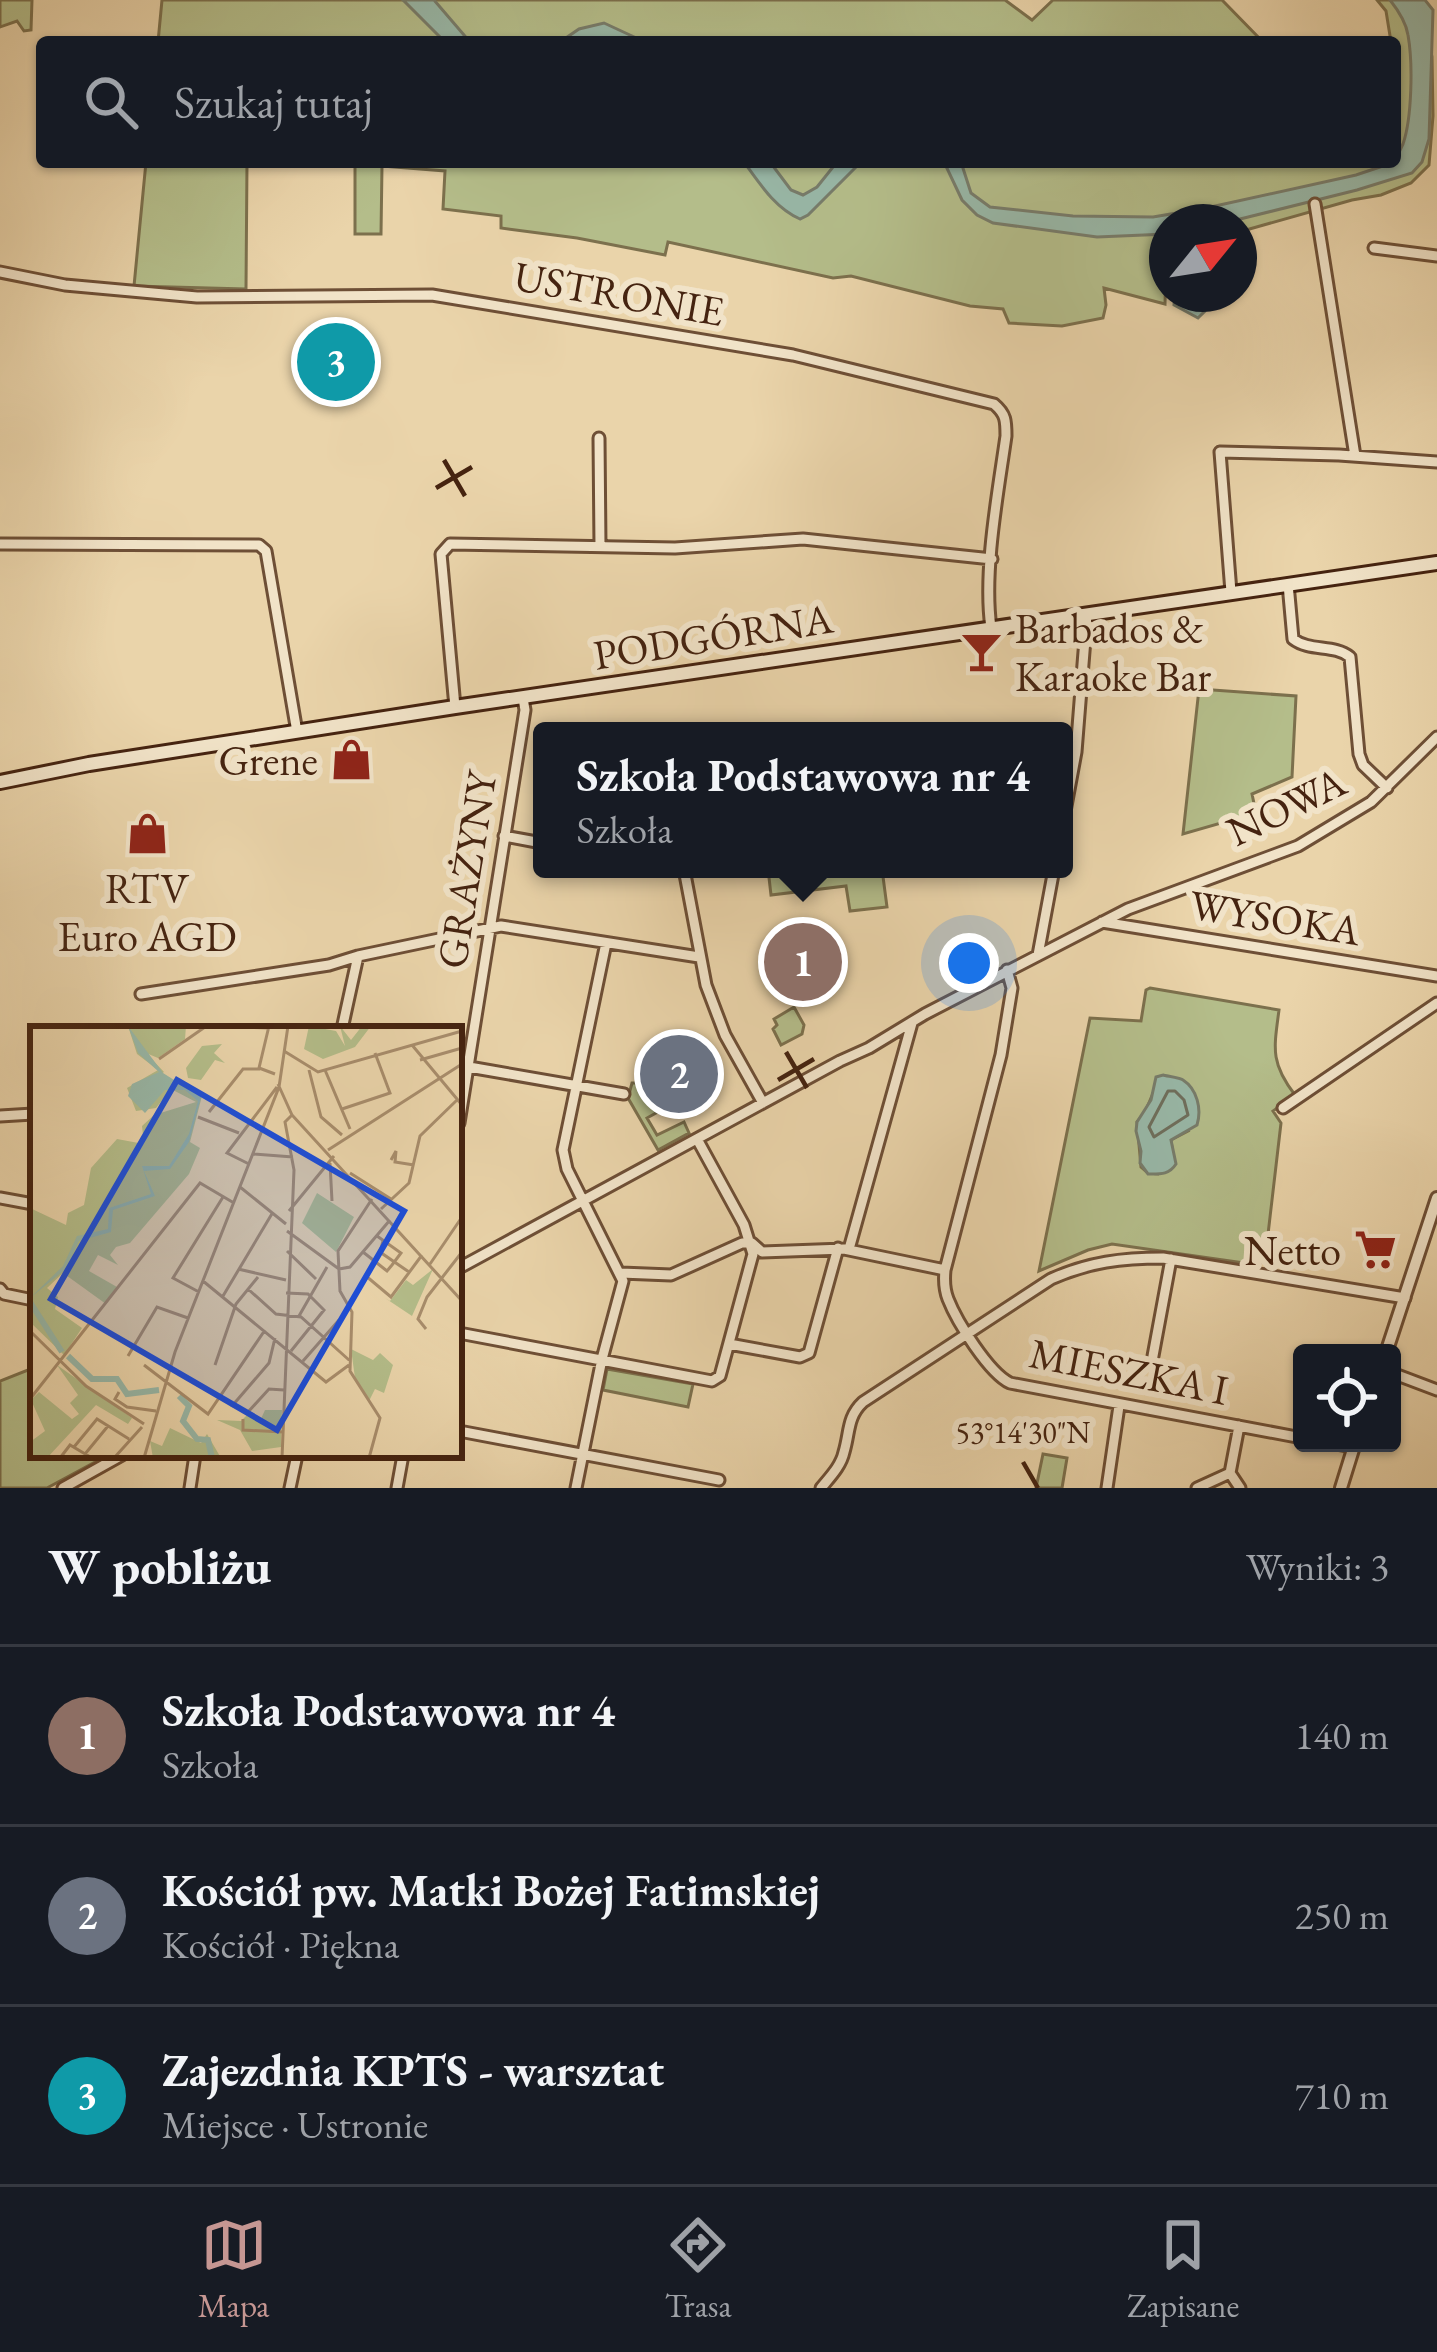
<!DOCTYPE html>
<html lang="pl">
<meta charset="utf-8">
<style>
:root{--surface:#171b24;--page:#20242c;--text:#f1f3f6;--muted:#9ea1a6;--line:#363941;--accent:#c59692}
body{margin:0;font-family:"EB Garamond",serif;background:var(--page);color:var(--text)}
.controls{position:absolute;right:36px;bottom:36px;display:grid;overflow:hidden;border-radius:12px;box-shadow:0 3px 9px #0004}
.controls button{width:108px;height:108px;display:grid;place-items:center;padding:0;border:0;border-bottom:3px solid var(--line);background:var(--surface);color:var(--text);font:60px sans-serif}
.compass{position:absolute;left:1149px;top:204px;width:108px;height:108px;border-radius:50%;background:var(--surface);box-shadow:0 3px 9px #0004;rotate:60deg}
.you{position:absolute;left:969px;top:963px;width:42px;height:42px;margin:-30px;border:9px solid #fff;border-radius:50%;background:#1a73e8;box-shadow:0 0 0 18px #1a73e833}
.badge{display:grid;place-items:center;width:78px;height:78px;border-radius:50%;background:var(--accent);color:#fff;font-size:39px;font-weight:700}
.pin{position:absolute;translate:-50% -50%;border:6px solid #fff;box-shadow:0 3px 12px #0006}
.popup{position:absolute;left:533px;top:722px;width:540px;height:156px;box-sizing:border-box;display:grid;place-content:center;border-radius:12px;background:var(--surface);filter:drop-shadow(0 3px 9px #0005);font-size:39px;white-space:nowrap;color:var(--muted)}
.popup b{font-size:45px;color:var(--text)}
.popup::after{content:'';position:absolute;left:50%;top:100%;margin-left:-24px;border:24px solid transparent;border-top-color:var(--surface)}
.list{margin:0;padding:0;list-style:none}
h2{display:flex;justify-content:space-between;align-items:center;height:156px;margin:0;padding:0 48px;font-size:51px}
h2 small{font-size:39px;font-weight:400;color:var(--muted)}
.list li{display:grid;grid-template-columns:78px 1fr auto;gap:36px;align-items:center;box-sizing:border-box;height:180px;padding:0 48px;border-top:3px solid var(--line)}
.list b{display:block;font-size:45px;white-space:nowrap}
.list p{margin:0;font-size:39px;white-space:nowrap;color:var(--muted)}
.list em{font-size:39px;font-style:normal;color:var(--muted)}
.icon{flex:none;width:66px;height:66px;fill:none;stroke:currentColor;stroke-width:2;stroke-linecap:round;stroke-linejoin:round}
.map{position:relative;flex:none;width:1437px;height:1488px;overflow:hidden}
.search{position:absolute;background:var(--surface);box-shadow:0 3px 9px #0004;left:36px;right:36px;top:36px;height:132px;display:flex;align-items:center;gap:30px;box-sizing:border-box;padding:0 42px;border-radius:12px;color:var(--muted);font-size:45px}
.sheet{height:696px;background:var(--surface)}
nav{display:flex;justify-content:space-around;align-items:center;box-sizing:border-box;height:168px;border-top:3px solid var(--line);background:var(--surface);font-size:33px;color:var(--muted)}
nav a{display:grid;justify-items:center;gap:6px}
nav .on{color:var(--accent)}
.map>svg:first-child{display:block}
</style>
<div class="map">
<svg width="1437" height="1488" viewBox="0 0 1437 1488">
<rect width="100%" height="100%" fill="#ead4aa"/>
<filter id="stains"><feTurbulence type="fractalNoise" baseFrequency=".00167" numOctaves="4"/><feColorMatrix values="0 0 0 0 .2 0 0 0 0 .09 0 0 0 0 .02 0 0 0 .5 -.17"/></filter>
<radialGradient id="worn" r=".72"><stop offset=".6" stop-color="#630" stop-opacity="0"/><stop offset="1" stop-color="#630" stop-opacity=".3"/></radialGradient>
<path fill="#b4bd8a" stroke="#7c704d" stroke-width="3" fill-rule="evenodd" d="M0,0H32L31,30L24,31L17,21L0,27Z
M162,0H1005L1032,20L1053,0H1222L1263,42H158Z
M1377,0H1416L1423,12L1432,57L1433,116L1429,165L1411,183L1381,195L1352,200L1239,232V222H1167L1165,304L1104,288L1106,305L1103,318L1062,326L1009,323L1003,309L970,306L851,276L833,278L668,242L665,255L577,238L501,228V216L443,209L445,171L382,166L381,234H355V162H1395V42H1391L1386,11Z
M146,162H247L246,289L134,286Z
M1199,689L1296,696L1292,777L1252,794L1256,813L1183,834Z
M768,869H882L887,907L850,911L846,886L771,895Z
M1150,988L1279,1010C1274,1048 1270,1063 1295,1095L1273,1111L1281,1123L1265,1260L1258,1265L1112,1244L1088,1250L1039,1271L1090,1018L1141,1021L1146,990ZM1154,1091L1188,1131L1171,1140L1172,1148L1158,1174L1148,1173L1141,1167L1137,1122L1145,1112Z
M794,1007L804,1025L802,1034L781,1045L773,1029L777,1025L774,1019Z
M632,1083H647L651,1090L654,1089L665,1108L647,1118L657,1135L684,1122L689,1133L658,1150L628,1098Z
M33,1368V1455H108L47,1488H0V1381Z
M607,1369L693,1384L688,1407L603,1390Z
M1043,1454L1067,1458L1062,1488H1036Z"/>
<path fill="#98b8a8" stroke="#777c6b" stroke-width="3" d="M403,0H434L470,42H445Z
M1390,0H1425L1433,10L1429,139L1422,162L1412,173L1357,190L1228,222H1167V234L1097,237L993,223L977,215L962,200L944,162H961L971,193L990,207L1073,216L1153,217L1206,208L1356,175L1395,162C1397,156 1400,150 1403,144C1412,118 1413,63 1408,35C1406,22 1398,10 1390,0Z
M604,23L645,42H560L579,29Z
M744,162H770L791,190L803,195L817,187L837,162H861L808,215L800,219C775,208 760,184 744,162Z
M1175,294H1206L1205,311L1198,318L1174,305Z
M1163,1075C1166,1076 1181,1078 1183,1080C1197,1089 1202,1109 1197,1125L1171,1140L1176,1164C1169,1175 1160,1174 1148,1174L1140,1163L1141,1151L1136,1131L1137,1122L1151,1100L1156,1077Z"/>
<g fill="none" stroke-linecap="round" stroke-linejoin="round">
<path stroke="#6e6e5c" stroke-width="3" d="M1168,1091H1175L1184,1100L1188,1115L1154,1137L1149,1127Z"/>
<defs>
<path id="minor" d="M1315,204L1355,456
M1374,248L1437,256
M0,272L65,285L197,297L432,295L793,355L994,404C1006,414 1006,421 1006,436C998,493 983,571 991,628
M599,438L600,546
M0,544L259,545L266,551L297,732
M1288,584L1293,639C1310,652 1334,644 1350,657L1359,754L1363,765L1387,788
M1231,592L1220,452L1339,455L1437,462
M455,707L441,554L450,544L675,548L803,539L992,559
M1064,817L1076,752L1087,614
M504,836L542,843
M684,869L706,985L725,1035L763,1103
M1102,922L1437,976
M1038,955L1054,869
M1007,970L1012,988L1001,1055L945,1270C944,1280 944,1289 948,1299C957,1322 989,1373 1010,1383L1302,1438
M141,994L329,965L358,956L501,926L699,957
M342,1029L358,956
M469,1067L624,1094
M1283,1108L1437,1003
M0,1116L33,1114
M459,1123L522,729L525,710L523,698
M0,1198L33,1204
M849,1249L912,1023
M459,1268L840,1061L869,1048L925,1014L1128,909L1298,846L1371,802L1437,737
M621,1273L671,1275L742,1243H752L762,1252L844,1249L945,1270
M0,1289L4,1294L33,1300
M459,1333L712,1381L720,1376L753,1254L744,1225L697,1139
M729,1344L800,1357L809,1353L838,1248
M1153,1356L1171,1259
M1392,1373L1437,1390
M1239,1426L1230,1473L1240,1488
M459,1431L719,1480
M1331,1443L1354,1447
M63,1488L122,1455
M190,1488L195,1455
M290,1488L297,1455
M397,1488L403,1455
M576,1488L602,1359L623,1281L567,1169L563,1150L606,943
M821,1488C830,1477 841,1466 844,1452C850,1432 847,1417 863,1402L1051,1279C1089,1262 1122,1258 1163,1258L1405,1298
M1107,1488L1119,1406
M1197,1488L1230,1473"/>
<path id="tertiary" d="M1386,1353L1437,1198
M1341,1488L1355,1443"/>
<path id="secondary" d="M0,782L89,764L455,707L1437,563"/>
</defs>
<use href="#minor" stroke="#6e4f36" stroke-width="15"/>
<use href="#tertiary" stroke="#6e4f36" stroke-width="16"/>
<use href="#secondary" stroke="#452310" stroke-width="18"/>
<use href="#minor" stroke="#f1e3c8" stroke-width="9"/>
<use href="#tertiary" stroke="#f1e3c8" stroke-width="10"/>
<use href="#secondary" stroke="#f1e3c8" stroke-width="12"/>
</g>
<path fill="none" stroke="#452310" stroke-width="4.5" d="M444,460L465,496M436,488L472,467M786,1052L807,1088M778,1080L814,1059M1023,1462L1038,1488"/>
<defs>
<symbol id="bar-bare" viewBox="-9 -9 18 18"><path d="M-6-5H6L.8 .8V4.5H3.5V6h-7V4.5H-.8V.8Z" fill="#8f2418" stroke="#f1e3c8" stroke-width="2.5" paint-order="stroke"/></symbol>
<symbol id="shop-bare" viewBox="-9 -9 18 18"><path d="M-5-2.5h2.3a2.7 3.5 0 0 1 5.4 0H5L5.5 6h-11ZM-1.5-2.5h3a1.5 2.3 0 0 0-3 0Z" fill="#8f2418" stroke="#f1e3c8" stroke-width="2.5" paint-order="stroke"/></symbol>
<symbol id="supermarket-bare" viewBox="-9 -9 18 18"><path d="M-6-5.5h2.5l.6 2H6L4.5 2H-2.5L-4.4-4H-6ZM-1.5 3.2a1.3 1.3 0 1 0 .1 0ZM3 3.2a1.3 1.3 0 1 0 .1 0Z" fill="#8f2418" stroke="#f1e3c8" stroke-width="2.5" paint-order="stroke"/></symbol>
</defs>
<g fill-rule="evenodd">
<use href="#bar-bare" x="952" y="622" width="59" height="59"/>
<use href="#shop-bare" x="322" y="730" width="59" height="59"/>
<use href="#shop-bare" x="118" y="804" width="59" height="59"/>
<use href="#supermarket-bare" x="1346" y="1220" width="59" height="59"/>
</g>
<g text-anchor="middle" stroke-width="12" stroke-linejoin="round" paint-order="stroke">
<g font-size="42" fill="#452310" stroke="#f1e3c8">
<text transform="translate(619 293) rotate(10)" y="15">USTRONIE</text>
<text transform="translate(713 636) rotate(-9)" y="15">PODGÓRNA</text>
<text transform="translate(1286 806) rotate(-26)" y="15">NOWA</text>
<text transform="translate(466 870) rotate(-81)" y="15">GRAŻYNY</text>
<text transform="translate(1275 917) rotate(9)" y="15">WYSOKA</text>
<text transform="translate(1129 1371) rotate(11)" y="15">MIESZKA I</text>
</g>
<g font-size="42" fill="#452310" stroke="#f1e3c8" text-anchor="end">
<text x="1015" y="643" text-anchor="start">Barbados &amp;<tspan x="1015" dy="48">Karaoke Bar</tspan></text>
<text x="318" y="775">Grene</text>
<text x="147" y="903" text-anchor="middle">RTV<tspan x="147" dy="48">Euro AGD</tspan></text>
<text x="1341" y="1265">Netto</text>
</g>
</g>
<g transform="translate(30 1026)">
<rect width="432" height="432" fill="#ead4aa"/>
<path d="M98,0H156L155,13L128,32L116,27L134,46L111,62L114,72L148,57L172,70L160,116L170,122L159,148L100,217L86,221L80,229L88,239L68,229L59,245L87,261L76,278L33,247L17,262L28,271L25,283L52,302L34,329L0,296V182L36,199L38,187L54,179L61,142L87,113L114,118L112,100L124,89L166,76L141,63L126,82L106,85L97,62L128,44L107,28ZM279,0L306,5L315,20L310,0L321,14L332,0H341L325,21L293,33L274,23ZM192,18L184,27L195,37L185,34L171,54L158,52L156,42L172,20ZM287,167L324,191L306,226L272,197ZM403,243L382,290L355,272L360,275L376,254L383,259ZM321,323L343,334L350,327L363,339L354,367L345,363L339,375L325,352ZM27,339L102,392L98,398L66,379L17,432H0V416L15,405L1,374L9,366L42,393L49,388L40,377L48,369ZM235,384H252L251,421L222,425L210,404L187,394L211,395L220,386L230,395ZM140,402L171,417L177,408L191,432H123L120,415L132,420Z" fill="#b4bd8a"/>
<path d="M98,0L133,47L171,71L159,116L140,143L114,145L125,170L83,184L81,206L49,215L36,243L0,272L33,240L47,210L78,203L79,182L121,168L112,140H139L159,108L168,75L155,64H135L115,87L98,70L102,58L129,46L108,27Z" fill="#98b8a8"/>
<path fill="none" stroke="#98b8a8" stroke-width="6" d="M0,276L32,326M38,330L62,353H87L97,368L129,364M149,370L159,380L153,395L167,413L178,414L182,432"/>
<path fill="none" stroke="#a88d6c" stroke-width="3" d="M173,0L239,2M239,0L229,42L245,48M382,19L432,79M254,25L288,46L432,5M129,33L175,1M390,34L432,22M279,44L291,91L312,109M295,44L320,103M248,58L262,89L432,275M312,83L360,67L345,27M179,86L213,43H230M168,91L209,107M298,124L432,38M223,128L263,131M361,134L366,125L365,136L384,139M300,137L302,175M219,138L197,127L247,61M320,147L361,173M210,161L256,198M351,183L379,157L390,110L427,74M259,185L304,130M257,205L309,243M353,215L350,226L379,246M257,225L286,253M333,226L357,245L362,239L371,227L347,210M400,238L432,191M208,243L256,254M309,243L320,241L360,194M336,250L361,271L392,229M173,255L296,356L319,339M218,263L246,288L271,291L319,334M169,266L143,252L193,171M256,267L278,268L294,284L261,325M193,270L243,186M269,290L297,241M396,303L388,293L397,271L432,226M0,305L56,360L114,398M98,330L127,281L158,292M273,335L309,294M114,339L178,388L235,304M185,339L206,278L228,251M89,366L85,373L97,381L126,385M0,373L170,157L204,177M201,379L218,386L239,363L254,364M202,380L239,337L245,312M213,393V404L253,406M44,421L67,393L99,413M55,428L78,400M30,432L40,419L62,432M84,432L112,401M114,432L145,326L249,61L258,0M252,432L264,144L255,96L262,89M339,432L350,392L320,345L322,286L310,265L308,225L342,173"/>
<path fill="#1d4ed8" fill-opacity="0.15" stroke="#1d4ed8" stroke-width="6" d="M147,54L374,185L247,404L21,273Z"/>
<rect width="432" height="432" fill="none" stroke="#452310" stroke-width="6"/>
</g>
<g font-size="30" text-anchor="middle" fill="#452310" stroke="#f1e3c8" stroke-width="12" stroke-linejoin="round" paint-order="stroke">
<text x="1023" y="1443">53°14'30"N</text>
</g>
<rect width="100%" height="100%" filter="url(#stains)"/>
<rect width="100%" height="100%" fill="url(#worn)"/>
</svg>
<div class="controls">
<button><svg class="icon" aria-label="locate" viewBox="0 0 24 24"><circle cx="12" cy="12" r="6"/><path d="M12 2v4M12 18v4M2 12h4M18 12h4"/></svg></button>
</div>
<svg class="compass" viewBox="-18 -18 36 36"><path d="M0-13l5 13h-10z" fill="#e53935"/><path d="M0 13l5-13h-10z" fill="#9ea1a6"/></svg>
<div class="you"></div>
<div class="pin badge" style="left:803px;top:962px;background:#8d6e63">1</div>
<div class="popup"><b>Szkoła Podstawowa nr 4</b>Szkoła</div>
<div class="pin badge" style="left:679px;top:1074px;background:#6b7280">2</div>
<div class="pin badge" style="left:336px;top:362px;background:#0f9aa8">3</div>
<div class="search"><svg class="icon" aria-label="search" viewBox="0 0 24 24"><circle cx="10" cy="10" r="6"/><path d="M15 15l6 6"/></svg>Szukaj tutaj</div>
</div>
<section class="sheet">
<h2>W pobliżu<small>Wyniki: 3</small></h2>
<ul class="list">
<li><span class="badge" style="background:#8d6e63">1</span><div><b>Szkoła Podstawowa nr 4</b><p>Szkoła</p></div><em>140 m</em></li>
<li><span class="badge" style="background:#6b7280">2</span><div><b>Kościół pw. Matki Bożej Fatimskiej</b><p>Kościół · Piękna</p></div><em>250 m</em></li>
<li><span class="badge" style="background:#0f9aa8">3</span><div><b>Zajezdnia KPTS - warsztat</b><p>Miejsce · Ustronie</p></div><em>710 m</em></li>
</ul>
</section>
<nav>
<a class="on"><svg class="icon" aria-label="map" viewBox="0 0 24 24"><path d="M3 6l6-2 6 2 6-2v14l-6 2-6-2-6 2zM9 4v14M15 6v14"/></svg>Mapa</a>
<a><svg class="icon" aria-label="directions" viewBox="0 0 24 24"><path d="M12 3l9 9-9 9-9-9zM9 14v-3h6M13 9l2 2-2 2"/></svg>Trasa</a>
<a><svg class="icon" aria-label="saved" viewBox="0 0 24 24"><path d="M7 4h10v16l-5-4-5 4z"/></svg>Zapisane</a>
</nav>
